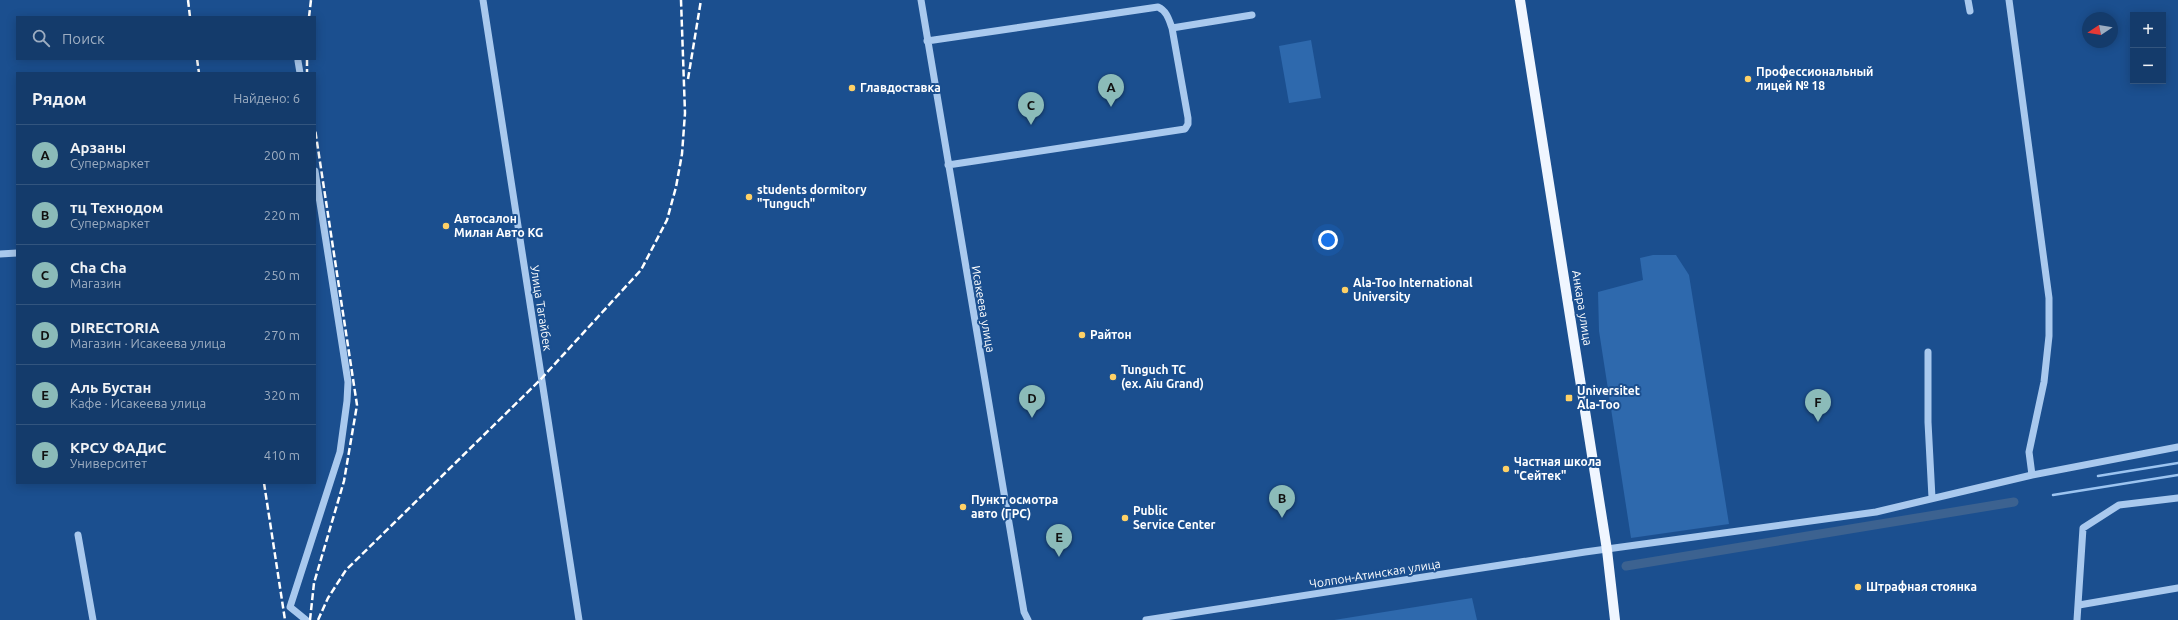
<!DOCTYPE html>
<html lang="ru">
<meta charset="utf-8">
<style>
:root{--surface:#143b6b;--page:#214673;--text:#f1f3f6;--muted:#9dadc1;--line:#33557e;--accent:#8bbbb9}
body{margin:0;font-family:Ubuntu,sans-serif;background:var(--page);color:var(--text)}
.controls{position:absolute;right:12px;top:12px;display:grid;overflow:hidden;border-radius:0px;box-shadow:0 2px 10px #0003}
.controls button{width:36px;height:36px;display:grid;place-items:center;padding:0;border:0;border-bottom:1px solid var(--line);background:var(--surface);color:var(--text);font:20px sans-serif}
.compass{position:absolute;left:2082px;top:12px;width:36px;height:36px;border-radius:50%;background:var(--surface);box-shadow:0 2px 10px #0003;rotate:258deg}
.you{position:absolute;left:1328px;top:240px;width:14px;height:14px;margin:-10px;border:3px solid #fff;border-radius:50%;background:#1a73e8;box-shadow:0 0 0 6px #1a73e833}
.badge{display:grid;place-items:center;width:26px;height:26px;border-radius:50%;background:var(--accent);color:#111;font-size:13px;font-weight:700}
.pin{position:absolute;translate:-50% -33px;filter:drop-shadow(0 1px 2px #0008)}
.pin::after{content:'';position:absolute;top:21px;width:14px;height:12px;background:inherit;clip-path:polygon(0 0,100% 0,50% 100%)}
.list{margin:0;padding:0;list-style:none}
h2{display:flex;justify-content:space-between;align-items:center;height:52px;margin:0;padding:0 16px;font-size:17px}
h2 small{font-size:13px;font-weight:400;color:var(--muted)}
.list li{display:grid;grid-template-columns:26px 1fr auto;gap:12px;align-items:center;box-sizing:border-box;height:60px;padding:0 16px;border-top:1px solid var(--line)}
.list b{display:block;font-size:15px;white-space:nowrap}
.list p{margin:0;font-size:13px;white-space:nowrap;color:var(--muted)}
.list em{font-size:13px;font-style:normal;color:var(--muted)}
.icon{flex:none;width:22px;height:22px;fill:none;stroke:currentColor;stroke-width:2;stroke-linecap:round;stroke-linejoin:round}
.map{position:relative;flex:none;width:2178px;height:620px;overflow:hidden}
.search{position:absolute;background:var(--surface);box-shadow:0 2px 10px #0003;left:16px;top:16px;width:300px;height:44px;display:flex;align-items:center;gap:10px;box-sizing:border-box;padding:0 14px;border-radius:0px;color:var(--muted);font-size:15px}
.panel{position:absolute;background:var(--surface);box-shadow:0 2px 10px #0003;left:16px;top:72px;width:300px;height:412px;border-radius:0px}
.map>svg:first-child{display:block}
</style>
<div class="map">
<svg width="2178" height="620" viewBox="0 0 2178 620">
<rect width="100%" height="100%" fill="#1b4f8f"/>
<path fill="#2e69ad" d="M1311,40L1321,98L1289,103L1279,46Z
M1653,255H1676L1689,275L1729,524L1631,538L1599,331L1598,292L1643,280L1640,258Z
M1472,598L1477,620H1334Z"/>
<g fill="none" stroke-linecap="round" stroke-linejoin="round">
<path stroke="#9cc4f0" stroke-width="2.5" d="M2098,476L2178,463
M2053,495L2178,475"/>
<path stroke="#3c6290" stroke-width="9" d="M1626,566L2014,502"/>
<path stroke="#a9c9ee" stroke-width="7" d="M483,0L579,620
M921,0L1024,612L1028,620
M1968,0L1970,11
M2009,0L2049,298V336L2044,382L2029,452L2032,475
M1172,28L1252,15
M927,41L1158,7C1167,11 1169,20 1172,28L1188,118V124L1185,129L948,165
M298,61L300,73
M0,254L17,253
M1928,352V422L1932,498
M78,535L93,620
M2079,605L2178,588
M306,620L290,607L340,452L347,401L348,382L315,171
M1146,620L1585,552L1876,512L2032,475L2178,447
M2077,620L2083,528L2119,505L2178,498"/>
<path stroke="#f0f6ff" stroke-width="10" d="M1520,0L1607,550L1615,620"/>
<path stroke="#fff" stroke-width="2.5" stroke-dasharray="7 3" stroke-linecap="butt" d="M188,0L190,17
M309,17L311,0
M197,59L199,73
M307,59V73
M688,79L701,0
M264,483L285,620
M310,620L314,583L344,481L357,405L315,129
M318,620L328,598L346,570L541,379L641,270L667,220L676,187L682,154L685,113L681,0"/>
</g>
<g fill="#ffd166" stroke="#1b4f8f" stroke-width="1.5">
<circle cx="1748" cy="79" r="4"/>
<circle cx="852" cy="88" r="4"/>
<circle cx="749" cy="197" r="4"/>
<circle cx="446" cy="226" r="4"/>
<circle cx="1345" cy="290" r="4"/>
<circle cx="1082" cy="335" r="4"/>
<circle cx="1113" cy="377" r="4"/>
<rect x="1565" y="394" width="8" height="8" rx="2"/>
<circle cx="1506" cy="469" r="4"/>
<circle cx="963" cy="507" r="4"/>
<circle cx="1125" cy="518" r="4"/>
<circle cx="1858" cy="587" r="4"/>
</g>
<g text-anchor="middle" stroke-width="4" stroke-linejoin="round" paint-order="stroke">
<g font-size="12" font-weight="bold" fill="#fff" stroke="#1b4f8f" text-anchor="start">
<text x="1756" y="76">Профессиональный<tspan x="1756" dy="14">лицей № 18</tspan></text>
<text x="860" y="92">Главдоставка</text>
<text x="757" y="194">students dormitory<tspan x="757" dy="14">"Tunguch"</tspan></text>
<text x="454" y="223">Автосалон<tspan x="454" dy="14">Милан Авто KG</tspan></text>
<text x="1353" y="287">Ala-Too International<tspan x="1353" dy="14">University</tspan></text>
<text x="1090" y="339">Райтон</text>
<text x="1121" y="374">Tunguch TC<tspan x="1121" dy="14">(ex. Aiu Grand)</tspan></text>
<text x="1577" y="395">Universitet<tspan x="1577" dy="14">Ala-Too</tspan></text>
<text x="1514" y="466">Частная школа<tspan x="1514" dy="14">"Сейтек"</tspan></text>
<text x="971" y="504">Пункт осмотра<tspan x="971" dy="14">авто (ГРС)</tspan></text>
<text x="1133" y="515">Public<tspan x="1133" dy="14">Service Center</tspan></text>
<text x="1866" y="591">Штрафная стоянка</text>
</g>
<g font-size="12" fill="#fff" stroke="#1b4f8f">
<text transform="translate(541 308) rotate(81)" y="4">Улица Тагайбек</text>
<text transform="translate(1582 308) rotate(81)" y="4">Анкара улица</text>
<text transform="translate(983 309) rotate(80)" y="4">Исакеева улица</text>
<text transform="translate(1375 574) rotate(-9)" y="4">Чолпон-Атинская улица</text>
</g>
</g>
</svg>
<div class="controls">
<button>+</button>
<button>−</button>
</div>
<svg class="compass" viewBox="-18 -18 36 36"><path d="M0-13l5 13h-10z" fill="#e53935"/><path d="M0 13l5-13h-10z" fill="#9dadc1"/></svg>
<div class="you"></div>
<div class="pin badge" style="left:1111px;top:107px">A</div>
<div class="pin badge" style="left:1282px;top:518px">B</div>
<div class="pin badge" style="left:1031px;top:125px">C</div>
<div class="pin badge" style="left:1032px;top:418px">D</div>
<div class="pin badge" style="left:1059px;top:557px">E</div>
<div class="pin badge" style="left:1818px;top:422px">F</div>
<div class="search"><svg class="icon" aria-label="search" viewBox="0 0 24 24"><circle cx="10" cy="10" r="6"/><path d="M15 15l6 6"/></svg>Поиск</div>
<section class="panel">
<h2>Рядом<small>Найдено: 6</small></h2>
<ul class="list">
<li><span class="badge">A</span><div><b>Арзаны</b><p>Супермаркет</p></div><em>200 m</em></li>
<li><span class="badge">B</span><div><b>тц Технодом</b><p>Супермаркет</p></div><em>220 m</em></li>
<li><span class="badge">C</span><div><b>Cha Cha</b><p>Магазин</p></div><em>250 m</em></li>
<li><span class="badge">D</span><div><b>DIRECTORIA</b><p>Магазин · Исакеева улица</p></div><em>270 m</em></li>
<li><span class="badge">E</span><div><b>Аль Бустан</b><p>Кафе · Исакеева улица</p></div><em>320 m</em></li>
<li><span class="badge">F</span><div><b>КРСУ ФАДиС</b><p>Университет</p></div><em>410 m</em></li>
</ul>
</section>
</div>
